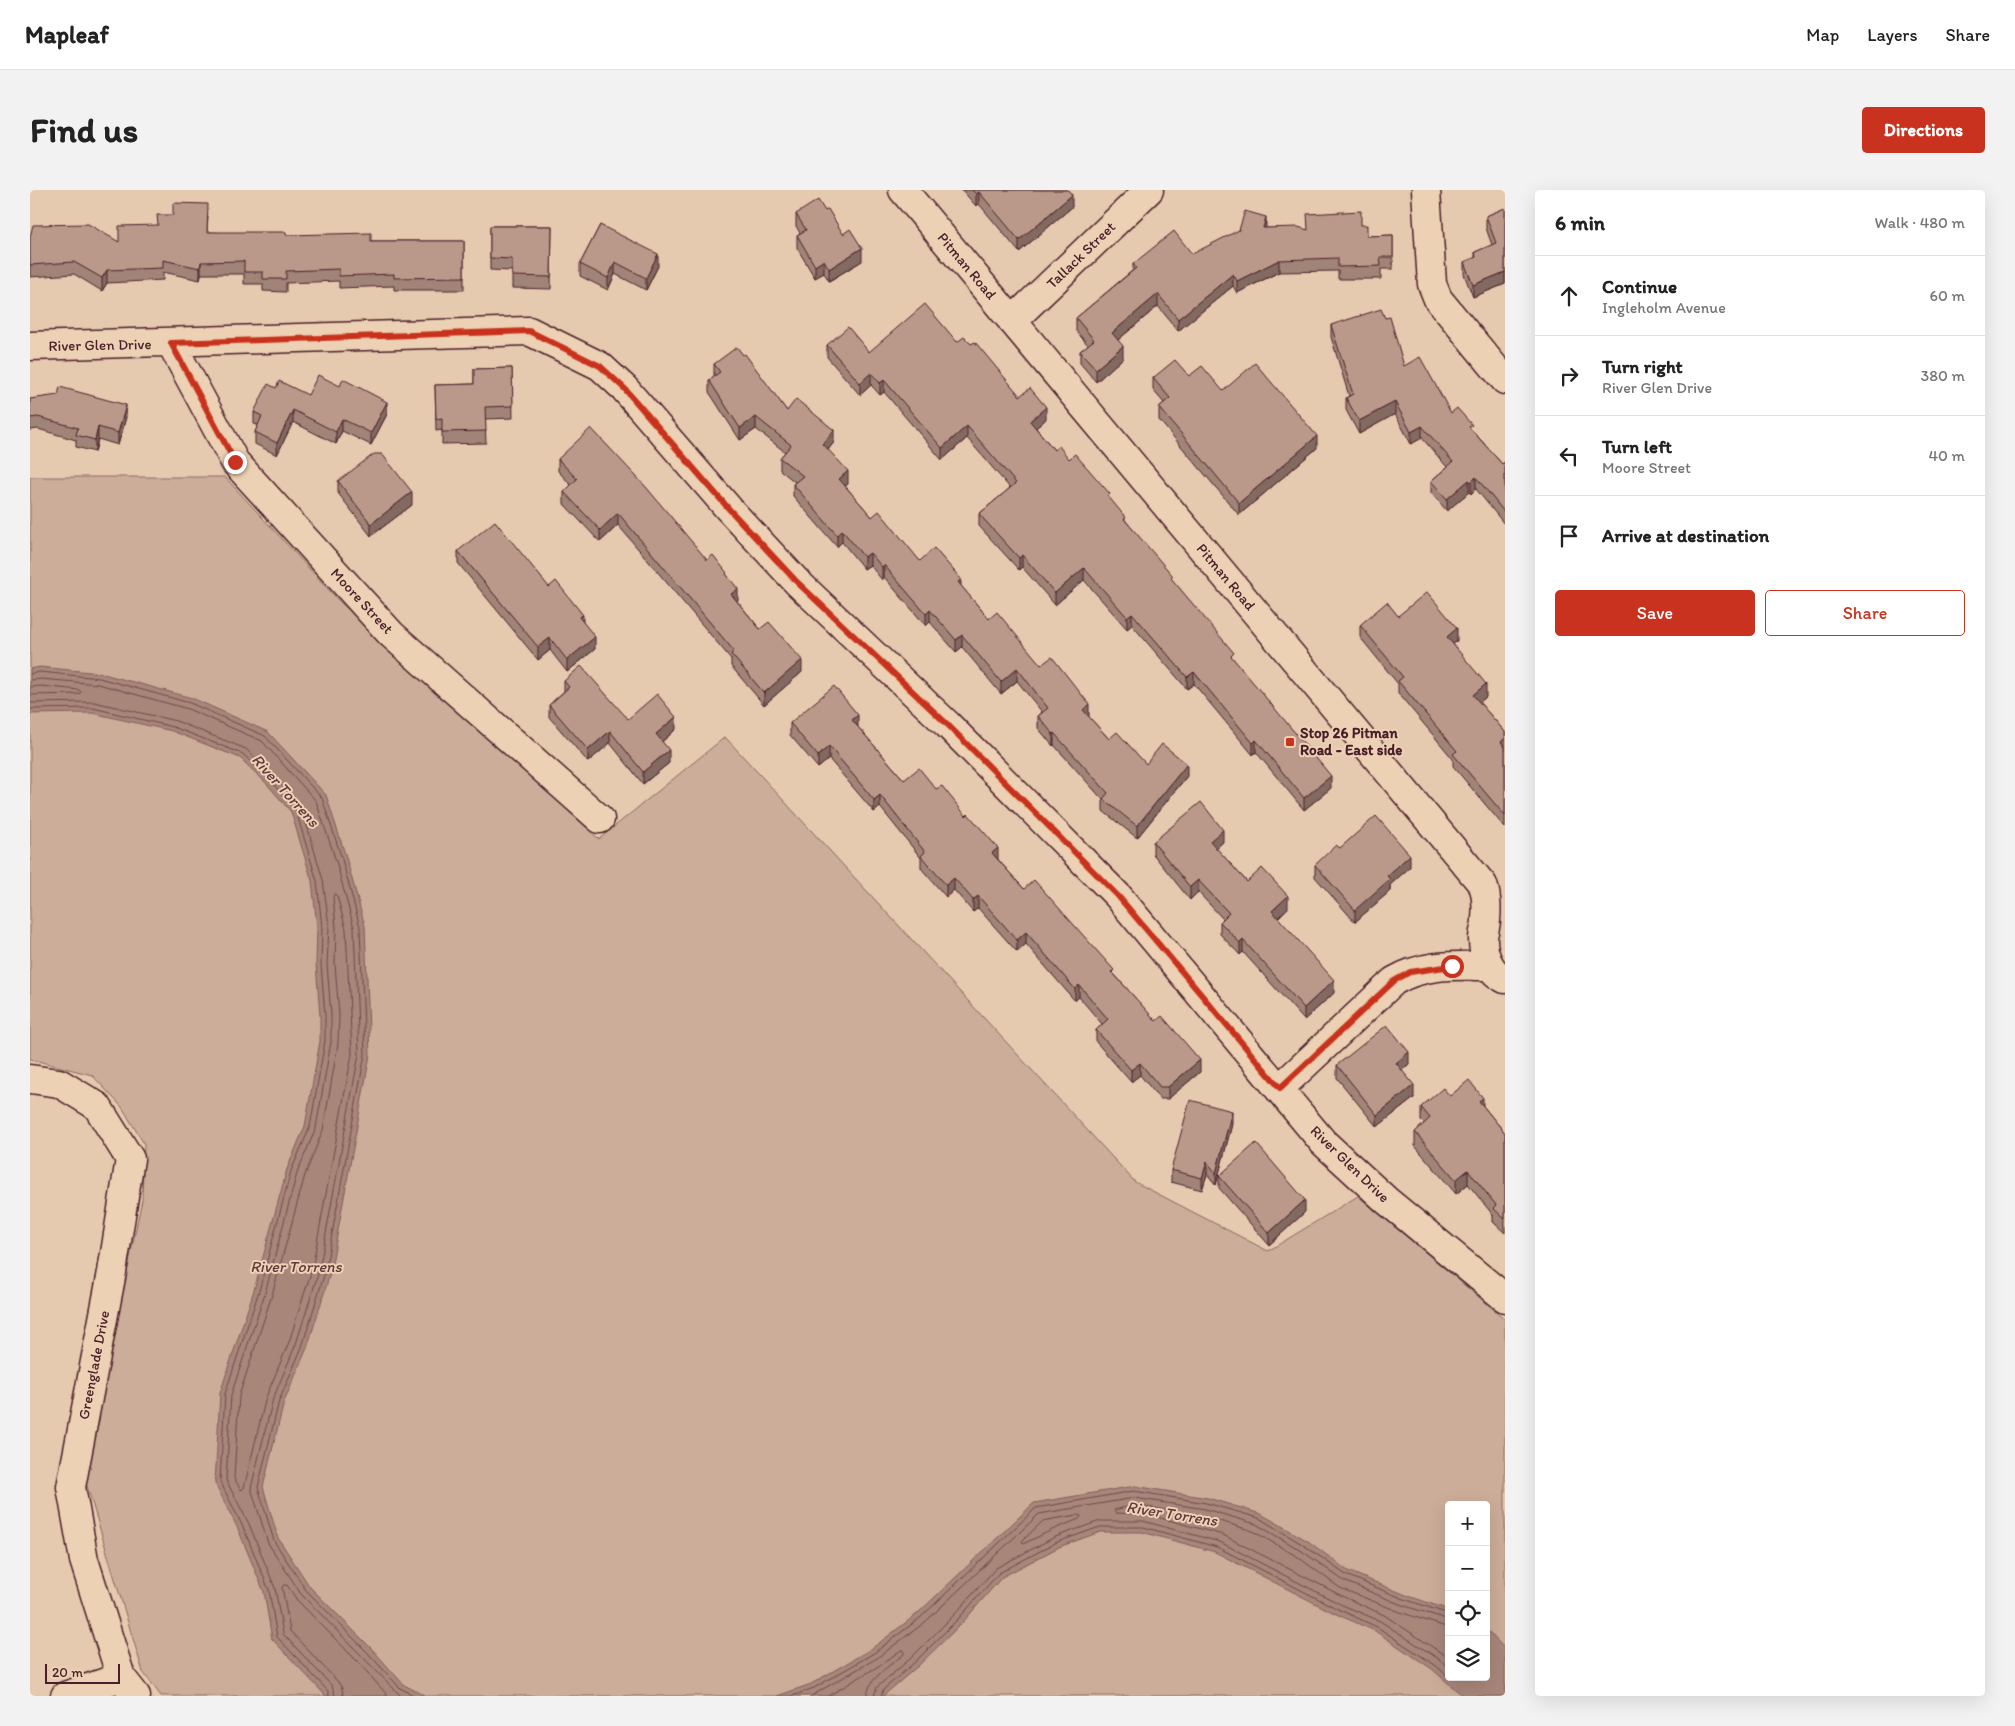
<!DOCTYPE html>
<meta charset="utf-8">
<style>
:root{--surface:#fff;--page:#f2f2f2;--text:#222;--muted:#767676;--line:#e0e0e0;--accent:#c8321e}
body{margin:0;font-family:Itim,sans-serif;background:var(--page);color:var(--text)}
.controls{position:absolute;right:15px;bottom:15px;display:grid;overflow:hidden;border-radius:5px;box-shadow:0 5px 20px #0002}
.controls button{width:45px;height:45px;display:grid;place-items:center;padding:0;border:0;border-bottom:1px solid var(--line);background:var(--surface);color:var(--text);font:25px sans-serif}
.scale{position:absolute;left:15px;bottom:12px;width:75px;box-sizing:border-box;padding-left:5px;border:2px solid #4a1f2b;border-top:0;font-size:14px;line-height:18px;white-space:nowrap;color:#4a1f2b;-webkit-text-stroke:4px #edd1b4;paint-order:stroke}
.stop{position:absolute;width:15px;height:15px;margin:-11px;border:4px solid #c8321e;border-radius:50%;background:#fff}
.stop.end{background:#c8321e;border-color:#fff;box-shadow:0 1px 5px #0008}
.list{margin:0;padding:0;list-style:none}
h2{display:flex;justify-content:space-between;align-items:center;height:65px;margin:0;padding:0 20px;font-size:21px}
h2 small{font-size:16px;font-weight:400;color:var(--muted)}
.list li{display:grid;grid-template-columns:32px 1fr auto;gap:15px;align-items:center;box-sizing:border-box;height:80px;padding:0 20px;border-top:1px solid var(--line)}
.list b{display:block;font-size:19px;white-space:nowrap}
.list p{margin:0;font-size:16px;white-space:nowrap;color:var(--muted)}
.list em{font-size:16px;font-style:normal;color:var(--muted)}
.actions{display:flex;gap:10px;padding:15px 20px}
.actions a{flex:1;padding:11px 0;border:1px solid var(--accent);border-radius:5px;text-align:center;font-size:18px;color:var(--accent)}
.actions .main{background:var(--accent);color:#fff}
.icon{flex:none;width:28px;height:28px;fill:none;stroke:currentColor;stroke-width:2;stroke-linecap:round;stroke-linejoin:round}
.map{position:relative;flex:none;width:1475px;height:1506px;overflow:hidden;border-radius:5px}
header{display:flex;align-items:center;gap:30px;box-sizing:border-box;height:70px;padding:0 25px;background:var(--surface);border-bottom:1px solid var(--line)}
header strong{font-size:24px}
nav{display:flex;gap:28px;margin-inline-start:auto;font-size:18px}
.intro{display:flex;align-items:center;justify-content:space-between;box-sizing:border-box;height:120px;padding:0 30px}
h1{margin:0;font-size:35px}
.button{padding:12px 22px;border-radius:5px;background:var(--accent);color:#fff;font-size:18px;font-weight:700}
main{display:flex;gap:30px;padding:0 30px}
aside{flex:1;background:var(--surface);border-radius:5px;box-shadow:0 5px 20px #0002}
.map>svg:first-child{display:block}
</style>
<header>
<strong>Mapleaf</strong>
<nav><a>Map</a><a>Layers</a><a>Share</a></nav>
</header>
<div class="intro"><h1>Find us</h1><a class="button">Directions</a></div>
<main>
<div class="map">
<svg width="1475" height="1506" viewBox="0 0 1475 1506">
<rect width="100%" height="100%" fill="#e6caaf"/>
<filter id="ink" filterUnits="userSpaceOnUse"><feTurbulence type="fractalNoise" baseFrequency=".02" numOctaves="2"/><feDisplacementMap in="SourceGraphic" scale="10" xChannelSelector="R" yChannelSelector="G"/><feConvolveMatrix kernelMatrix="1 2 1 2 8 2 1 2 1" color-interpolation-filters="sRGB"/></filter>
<g filter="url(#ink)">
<path fill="#ccad99" stroke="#8b6662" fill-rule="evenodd" d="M0,287H195L309,411L569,649L695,547L1105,992L1238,1061L1328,1006L1475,1129V1506H131L113,1482L54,1286L112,1010L114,954L92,917L62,885L0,869ZM1419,1315H1456V1487H1419Z"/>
<path fill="#a8867a" stroke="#825d5a" d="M10,477L70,483L162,508L238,542L296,605L316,667L335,736L340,865L300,1084L277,1158L254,1212L233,1297L248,1348L280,1397L342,1459L374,1495L396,1506H296L242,1449L234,1402L208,1339L185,1293L190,1203L224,1100L257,979L275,936L290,851V826L286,774L287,737L282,691L261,622L237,594L210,568L142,541L62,523L0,524V479Z
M1105,1296L1178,1308L1231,1324L1278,1351L1318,1381L1376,1405L1419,1420V1487H1456V1439L1475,1459V1506H1433L1402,1479L1345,1441L1306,1424L1185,1362L1112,1342H1070L1029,1357L972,1387L933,1432L888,1476L853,1506H747L781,1494L841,1459L887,1424L1004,1313Z"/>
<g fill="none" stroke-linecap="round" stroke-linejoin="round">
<path stroke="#70484b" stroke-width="1" d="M0,484L10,482L69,488L160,513L235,546L292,608L312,669L330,737L335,864L295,1082L272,1157L249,1211L228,1297L244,1351L276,1400L338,1463L370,1498L385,1506
M0,490L11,489L68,494L158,519L232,551L286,611L306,671L324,738L329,864L289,1081L266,1154L243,1209L221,1298L238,1353L271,1404L371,1506
M0,497L11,496L49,500L51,502L49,504L0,505
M0,513L64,512L146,531L216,559L245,587L272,619L293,690L299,736L297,774L301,825V852L286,938L267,983L235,1103L201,1205L196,1290L219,1334L245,1398L253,1444L302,1496L305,1506
M0,519L63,518L143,537L213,564L241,591L266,621L287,691L292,737L291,774L295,826V851L280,937L261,981L229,1101L195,1204L190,1291L213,1337L239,1400L247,1447L298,1501L299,1506
M305,704L307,706L316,739L322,864L282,1079L259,1152L236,1207L214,1298L211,1300L204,1288L209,1206L242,1105L275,985L293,940L308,854L309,825L305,774L306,737L303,707Z
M1048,1325L1051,1326L1049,1329L1022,1340L995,1353L992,1352L993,1350L1013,1331Z
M1419,1438L1370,1422L1310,1398L1268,1367L1223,1341L1173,1326L1105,1315L1084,1320L1086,1323L1116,1324L1193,1345L1314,1407L1354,1425L1419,1468
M313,1506L312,1498L308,1492L260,1441L252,1397L254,1395H257L267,1410L328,1472L358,1506
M762,1506L784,1498L844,1463L890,1428L1006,1318L1104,1301L1176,1313L1229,1328L1275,1356L1316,1385L1374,1409L1419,1424
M781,1506L847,1468L894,1433L1009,1324L1104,1308L1175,1319L1226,1334L1272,1361L1314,1391L1372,1415L1419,1430
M798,1506L852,1474L871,1460H874V1464C861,1475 838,1488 837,1506
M844,1506L847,1497L881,1468L925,1424L966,1378L1025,1347L1070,1331H1113L1190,1352L1310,1414L1350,1431L1409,1469L1419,1478
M851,1506L853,1500L885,1472L929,1428L969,1383L1027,1352L1070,1337H1113L1187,1357L1308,1419L1347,1437L1405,1475L1419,1487"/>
<defs>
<path id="street" d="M873,0L1453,695C1457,706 1457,718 1456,730C1456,736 1453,743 1453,749C1453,765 1460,783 1475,789
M1396,0L1402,94L1408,109L1475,190
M982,131L1119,0
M141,153L205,272L361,444L570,629
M0,156L499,141L570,176L594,198L699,319L767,392L918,535L1088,706L1293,952L1356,1010L1475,1108
M0,889L29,893L67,916L100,969L82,1082L41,1297L54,1370L91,1487L106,1506
M1250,898L1364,791C1395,773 1425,776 1460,776
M35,1506L91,1487"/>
</defs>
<use href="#street" stroke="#4a1f2b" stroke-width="31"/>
<use href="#street" stroke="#edd1b4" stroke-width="28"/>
</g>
<path fill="#a08477" stroke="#4a1f2b" d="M932,0H1038L1042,17L989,62L949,14L946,16Z
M1475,18V94L1443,107L1434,84V72L1445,68V62L1462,55L1456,38V26Z
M795,21L832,71L799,91L794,83L785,88L767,58V45L770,43L766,36V24Z
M178,26L177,42L256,45L341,51H434V100H364V96L309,98V91L256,93V102L233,101V94H214V84H171L170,90L133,82V90L77,93L72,101L44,84L0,87V47L89,52Z
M570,35L628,76L616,100L585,84L578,100L550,86V74Z
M1331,35L1337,46L1363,45V79H1351V89H1308V81L1249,82L1207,103L1203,96L1148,141L1128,116L1088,150L1093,168L1066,192L1050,173V161L1058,155L1046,141V128L1103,80V74L1162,64L1236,38L1277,40Z
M460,36H522L521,99L482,98V81L460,80Z
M1355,128L1374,176L1421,223L1442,240L1472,274L1475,272V335L1446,299L1441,304L1439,302L1417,321L1401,303V291L1417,277L1392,248L1381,254L1365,224L1329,244L1316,220V208L1319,206L1301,147V135Z
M927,152L941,154L990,206L1016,229L1006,238L1024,260L1039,269L1080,309L1096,331L1204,470L1301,598L1274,620L1226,562L1223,565L1164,494L1157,499L1102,435L1097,439L1054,390L1025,415L992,377L989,380L949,336V324L980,298L937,248L912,270L854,202L850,205L841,195L830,205L797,167V155L839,162Z
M713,165L757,221L804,252L798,260L818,294L815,296L842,327L890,371L931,396L959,429L1011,475L1059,526V527L1079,549L1116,574L1157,586L1107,648L1073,621V610L1024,555L1023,556L1008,538V526L1012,522L987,491L971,504L932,457L926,462L900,432L896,436L854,387L852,390L840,375L834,379L812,352L807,357L763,306V294L765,292L750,280V268L755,262L726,239L710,250L679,202V190L684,186V174Z
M482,178L483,228L455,229L456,253L412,254V240L406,241L405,195L444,194V179Z
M1123,188L1193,201L1287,258L1209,325L1129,230V217L1134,213L1123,200Z
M278,205L357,224L341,255L312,241L306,254L263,232L247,265L225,254V242L228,235L224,234V222Z
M0,209L96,227L88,255L68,249L65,262L46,257V250L8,239L0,240Z
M528,269L677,370L697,385L708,411H707L730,439L772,482L734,515L701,476V469L588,335L570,352L534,314V302L541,295L528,281Z
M308,291L382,315L341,346L308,303Z
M428,361L519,397L553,432L565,459L537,482L520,460L508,470L428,373Z
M1368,426L1427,451L1423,454L1456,507L1449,512L1475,542V638L1423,576V569L1368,503V494L1330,447V435Z
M534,491L598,529L646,539L632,552L639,573L613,594L580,553L558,572L519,527V515L534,501Z
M760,533L828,537L874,590L906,599L994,699L1084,784L1170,882L1138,909H1130L1110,885L1101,892L1066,852V840L1072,834L1049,807L1045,811L996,754L987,762L948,718L943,722L924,700L916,707L891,678V668L850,617L844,622L799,569L788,578L760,545Z
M1123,652H1193L1186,658L1217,692L1258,718L1248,728L1304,803L1274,830L1213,762L1210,765L1190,744V732L1193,729L1168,702L1160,710L1123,664Z
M1310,658L1380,677L1360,695V701L1325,732L1285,687V675Z
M1379,874L1372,880L1384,908L1347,937L1307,888V875Z
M1453,916L1475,943V1043L1463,1032V1025L1438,994L1426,1004L1385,956V942L1394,934L1391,931V917Z
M1202,934L1186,995L1177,984L1172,1000L1141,992V980Z
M1189,986L1275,1022L1239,1055L1189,998Z"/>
<path fill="#826b61" stroke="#4a1f2b" d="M949,2V14L946,16V4Z
M1042,5V17L989,62V50Z
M1236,27V39L1233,38Z
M832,58V71L799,91V79Z
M628,64V76L616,100V88Z
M794,70V83L785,88V76Z
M1249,70V82L1207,103V91Z
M171,72V84L170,90V78Z
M585,72V84L578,100V88Z
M77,80V93L72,101V88Z
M1475,82V94L1443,107V95Z
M1203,84V96L1148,141V129Z
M1128,104V116L1082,155V143Z
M1093,156V168L1066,192V179Z
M841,183V195L830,205V193Z
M854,190V202L850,205V193Z
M357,212V224L341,255V243Z
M1365,212V224L1329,244V231Z
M96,215V227L88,255V243Z
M1016,217V229L1000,243V231Z
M263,220V232L247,265V253Z
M726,227V239L710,250V238Z
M312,229V241L306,254V242Z
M937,236V248L912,270V258Z
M1392,236V248L1381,254V242Z
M68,237V249L65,262V250Z
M804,240V252L793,266V254Z
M1287,246V258L1209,325V313Z
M818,281V294L809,301V289Z
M1446,287V299L1441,304V292Z
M1439,290V302L1417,321V309Z
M382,302V315L341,346V334Z
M588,323V335L570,352V340Z
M812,340V352L807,357V345Z
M840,363V375L834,379V367Z
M992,365V377L989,380V368Z
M854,375V387L852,390V377Z
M1054,378V390L1025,415V403Z
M931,389V401L928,392Z
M708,399V411L701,416V404Z
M900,420V432L896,436V424Z
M1102,423V435L1097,439V427Z
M553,425V437L549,427Z
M1427,438V451L1417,459V447Z
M932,445V457L926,462V450Z
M565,447V459L537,482V470Z
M520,448V460L508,470V457Z
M772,470V482L734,515V503Z
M987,478V491L971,504V492Z
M1164,482V494L1157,499V487Z
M1456,494V507L1443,518V505Z
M1059,514V526L1053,532V520Z
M828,525V537L822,530Z
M646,527V539L626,557V544Z
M580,541V553L558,572V560Z
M1024,543V555L1023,556V544Z
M1475,548V560L1471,552Z
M1226,550V562L1223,565V553Z
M799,556V569L788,578V566Z
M639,560V573L613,594V582Z
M1157,574V586L1107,648V636Z
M1301,586V598L1274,620V608Z
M850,605V617L844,622V610Z
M1193,640V652L1180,663V651Z
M968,658V670L962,663Z
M1380,665V677L1360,695V701L1325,732V720L1357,686Z
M924,688V700L916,707V695Z
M1168,690V702L1160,710V697Z
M948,706V718L943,722V710Z
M1258,706V718L1242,733V721Z
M996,742V754L987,762V750Z
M1213,750V762L1210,765V753Z
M1304,790V803L1274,830V818Z
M1049,795V807L1045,811V799Z
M1379,862V874L1366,885V873Z
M1170,870V882L1138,909V897Z
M1110,873V885L1101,892V880Z
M1384,895V908L1347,937V925Z
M1453,908V922L1449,911Z
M1202,921V934L1186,995V983Z
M1177,972V984L1172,1000V988Z
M1438,980V994L1426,1004V990Z
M1275,1010V1022L1239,1055V1043Z"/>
<path fill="#ba998a" stroke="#4a1f2b" d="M942,0H1038L1042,5L989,50L949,2L946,4Z
M788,10L795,21L798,19L813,44L820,39L832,58L799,79L794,70L785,76L767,45L776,40L766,24Z
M143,13L178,14L177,42H256V45L341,43V51H434V87L364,88V84L309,86V79L256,81V89H233V82H214V71L171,72L170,78L133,70V78L77,80L72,88L44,72L0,75V47L3,35L58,34L89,52V36L128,35L127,25H143Z
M1475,18V82L1443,95L1434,72L1446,67L1445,62L1466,53L1456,26Z
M1215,21L1236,27L1233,38L1268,37L1278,40L1277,24L1331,21V35H1337V46L1363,45V67H1350L1351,76L1308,77V68L1249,70L1207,91L1203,84L1148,129L1128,104L1082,143L1093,156L1066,179L1050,161L1064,150L1046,128L1106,78L1103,74L1144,41L1162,64L1209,40Z
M570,35L628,64L616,88L585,72L578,88L550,74Z
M460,36H522L521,87L482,86V69L460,68Z
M895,114L927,152L934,147L941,154L945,152L990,206L1000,198L1016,217L1000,231L1024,260L1029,256L1039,269L1045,264L1080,304L1078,306L1096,328L1094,329L1143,386L1141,388L1204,463L1201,466L1301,586L1274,608L1226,550L1223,553L1164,482L1157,487L1102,423L1097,427L1054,378L1025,403L992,365L989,368L949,324L986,293L937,236L912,258L854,190L850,193L841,183L830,193L797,155L818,137L839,162Z
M1351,119L1355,128L1360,127L1374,176L1390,167L1421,223L1427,218L1442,235L1439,237L1472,274L1475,272V323L1446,287L1441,292L1439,290L1417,309L1401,291L1423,272L1392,236L1381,242L1365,212L1329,231L1316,208L1323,204L1301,135Z
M707,157L713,165L715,164L757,221L766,209L804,240L793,254L818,281L809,289L842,327L849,321L890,371L904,358L931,389L928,392L959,429L967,422L1011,475L1022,467L1059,514L1053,520L1079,549L1087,542L1116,574L1132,554L1157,574L1107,636L1073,609L1078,603L1024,543L1023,544L1008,526L1018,518L987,478L971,492L932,445L926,450L900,420L896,424L854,375L852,377L840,363L834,367L812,340L807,345L763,294L773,286L750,268L761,255L726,227L710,238L679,190L690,182L684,174Z
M1145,170L1159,186L1172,176L1193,201L1225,173L1287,246L1209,313L1129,217L1140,208L1123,188Z
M482,178L483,216L455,217L456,241L412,242V228L406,229L405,195L444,194V179Z
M288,185L310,196L313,189L357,212L341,243L312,229L306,242L263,220L247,253L225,242L232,226L224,222L238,194L246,198L249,191L278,205Z
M30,197L96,215L88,243L68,237L65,250L46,245L48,238L8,227L0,228V209L28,205Z
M561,238L616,297L677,370L683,365L697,383L696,384L708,399L701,404L730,439L739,432L772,470L734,503L701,464L704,461L588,323L570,340L534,302L547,289L528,269Z
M344,264H352L382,302L341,334L308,291Z
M465,331L519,397L526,391L553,425L549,427L565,447L537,470L520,448L508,457L428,361Z
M1397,402L1427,438L1417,447L1456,494L1443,505L1475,542V548L1471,552L1475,557V626L1423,564L1427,561L1368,491L1373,487L1330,435L1357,412L1368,426Z
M551,476L598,529L627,504L646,527L626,544L639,560L613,582L580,541L558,560L519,515L539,497L534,491Z
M804,496L828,525L822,530L874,590L889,578L906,599L912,596L936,626L938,624L968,658L962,663L994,699L1004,690L1084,780L1082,782L1126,831L1132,826L1170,870L1138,897H1130L1110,873L1101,880L1066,840L1078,829L1049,795L1045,799L996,742L987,750L948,706L943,710L924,688L916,695L891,666L895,662L850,605L844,610L799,556L788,566L760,533Z
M1171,612L1193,640L1180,651L1217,692L1232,678L1258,706L1242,721L1304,790L1274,818L1213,750L1210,753L1190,732L1199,723L1168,690L1160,697L1123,652Z
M1346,626L1380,665L1357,686L1360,689L1325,720L1285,675L1306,655L1310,658Z
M1357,835L1379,862L1366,873L1384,895L1347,925L1307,875Z
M1439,890L1453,908L1449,911L1475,943V1029L1463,1018L1466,1015L1438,980L1426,990L1385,942L1400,928L1391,917L1413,898L1420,906Z
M1160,910L1202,921L1186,983L1177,972L1172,988L1141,980Z
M1226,953L1275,1010L1239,1043L1189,986Z"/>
</g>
<g fill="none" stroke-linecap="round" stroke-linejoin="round" filter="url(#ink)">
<path stroke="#c8321e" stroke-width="6" d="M205,272L141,153L499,141L570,176L594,198L699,319L767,392L918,535L1088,706L1250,898L1364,791L1380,782L1422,776"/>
</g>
<rect fill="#c8321e" stroke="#edd1b4" stroke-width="2" x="1255" y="547" width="10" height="10" rx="2.5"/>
<g text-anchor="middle" stroke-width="4" stroke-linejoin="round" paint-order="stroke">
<g font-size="15" fill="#4a1f2b" stroke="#edd1b4">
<text transform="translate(1051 65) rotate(-44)" y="5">Tallack Street</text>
<text transform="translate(937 76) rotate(50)" y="5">Pitman Road</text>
<text transform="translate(70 155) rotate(-1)" y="5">River Glen Drive</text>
<text transform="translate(1196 387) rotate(50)" y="5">Pitman Road</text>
<text transform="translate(332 411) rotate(47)" y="5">Moore Street</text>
<text transform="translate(1320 974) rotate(44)" y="5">River Glen Drive</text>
<text transform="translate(64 1175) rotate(-79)" y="5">Greenglade Drive</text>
</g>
<g font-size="15" font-weight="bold" fill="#4a1f2b" stroke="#edd1b4" text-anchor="start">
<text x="1270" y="548">Stop 26 Pitman<tspan x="1270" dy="17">Road - East side</tspan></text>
</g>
<g font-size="16" font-style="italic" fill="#62393f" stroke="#edd1b4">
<text transform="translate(256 600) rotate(48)" y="6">River Torrens</text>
<text x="266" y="1082">River Torrens</text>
<text transform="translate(1142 1323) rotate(9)" y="6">River Torrens</text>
</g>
</g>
</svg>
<div class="controls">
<button>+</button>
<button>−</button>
<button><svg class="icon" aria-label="locate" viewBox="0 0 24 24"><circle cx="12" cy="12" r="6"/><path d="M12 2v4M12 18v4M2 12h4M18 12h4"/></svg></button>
<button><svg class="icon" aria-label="layers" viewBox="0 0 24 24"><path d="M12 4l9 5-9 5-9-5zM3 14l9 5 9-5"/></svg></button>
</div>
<div class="scale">20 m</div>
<div class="stop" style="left:1422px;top:776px"></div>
<div class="stop end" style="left:205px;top:272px"></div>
</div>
<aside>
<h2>6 min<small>Walk · 480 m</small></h2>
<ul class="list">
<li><svg class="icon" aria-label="ahead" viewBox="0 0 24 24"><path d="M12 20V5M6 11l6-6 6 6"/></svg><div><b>Continue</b><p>Ingleholm Avenue</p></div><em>60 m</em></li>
<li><svg class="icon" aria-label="right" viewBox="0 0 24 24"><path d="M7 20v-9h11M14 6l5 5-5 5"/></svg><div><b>Turn right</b><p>River Glen Drive</p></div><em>380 m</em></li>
<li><svg class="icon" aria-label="left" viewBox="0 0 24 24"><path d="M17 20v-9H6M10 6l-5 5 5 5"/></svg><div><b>Turn left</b><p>Moore Street</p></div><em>40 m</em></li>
<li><svg class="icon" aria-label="arrive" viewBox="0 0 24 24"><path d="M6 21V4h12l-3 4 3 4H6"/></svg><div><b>Arrive at destination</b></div></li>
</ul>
<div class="actions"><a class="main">Save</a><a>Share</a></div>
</aside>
</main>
